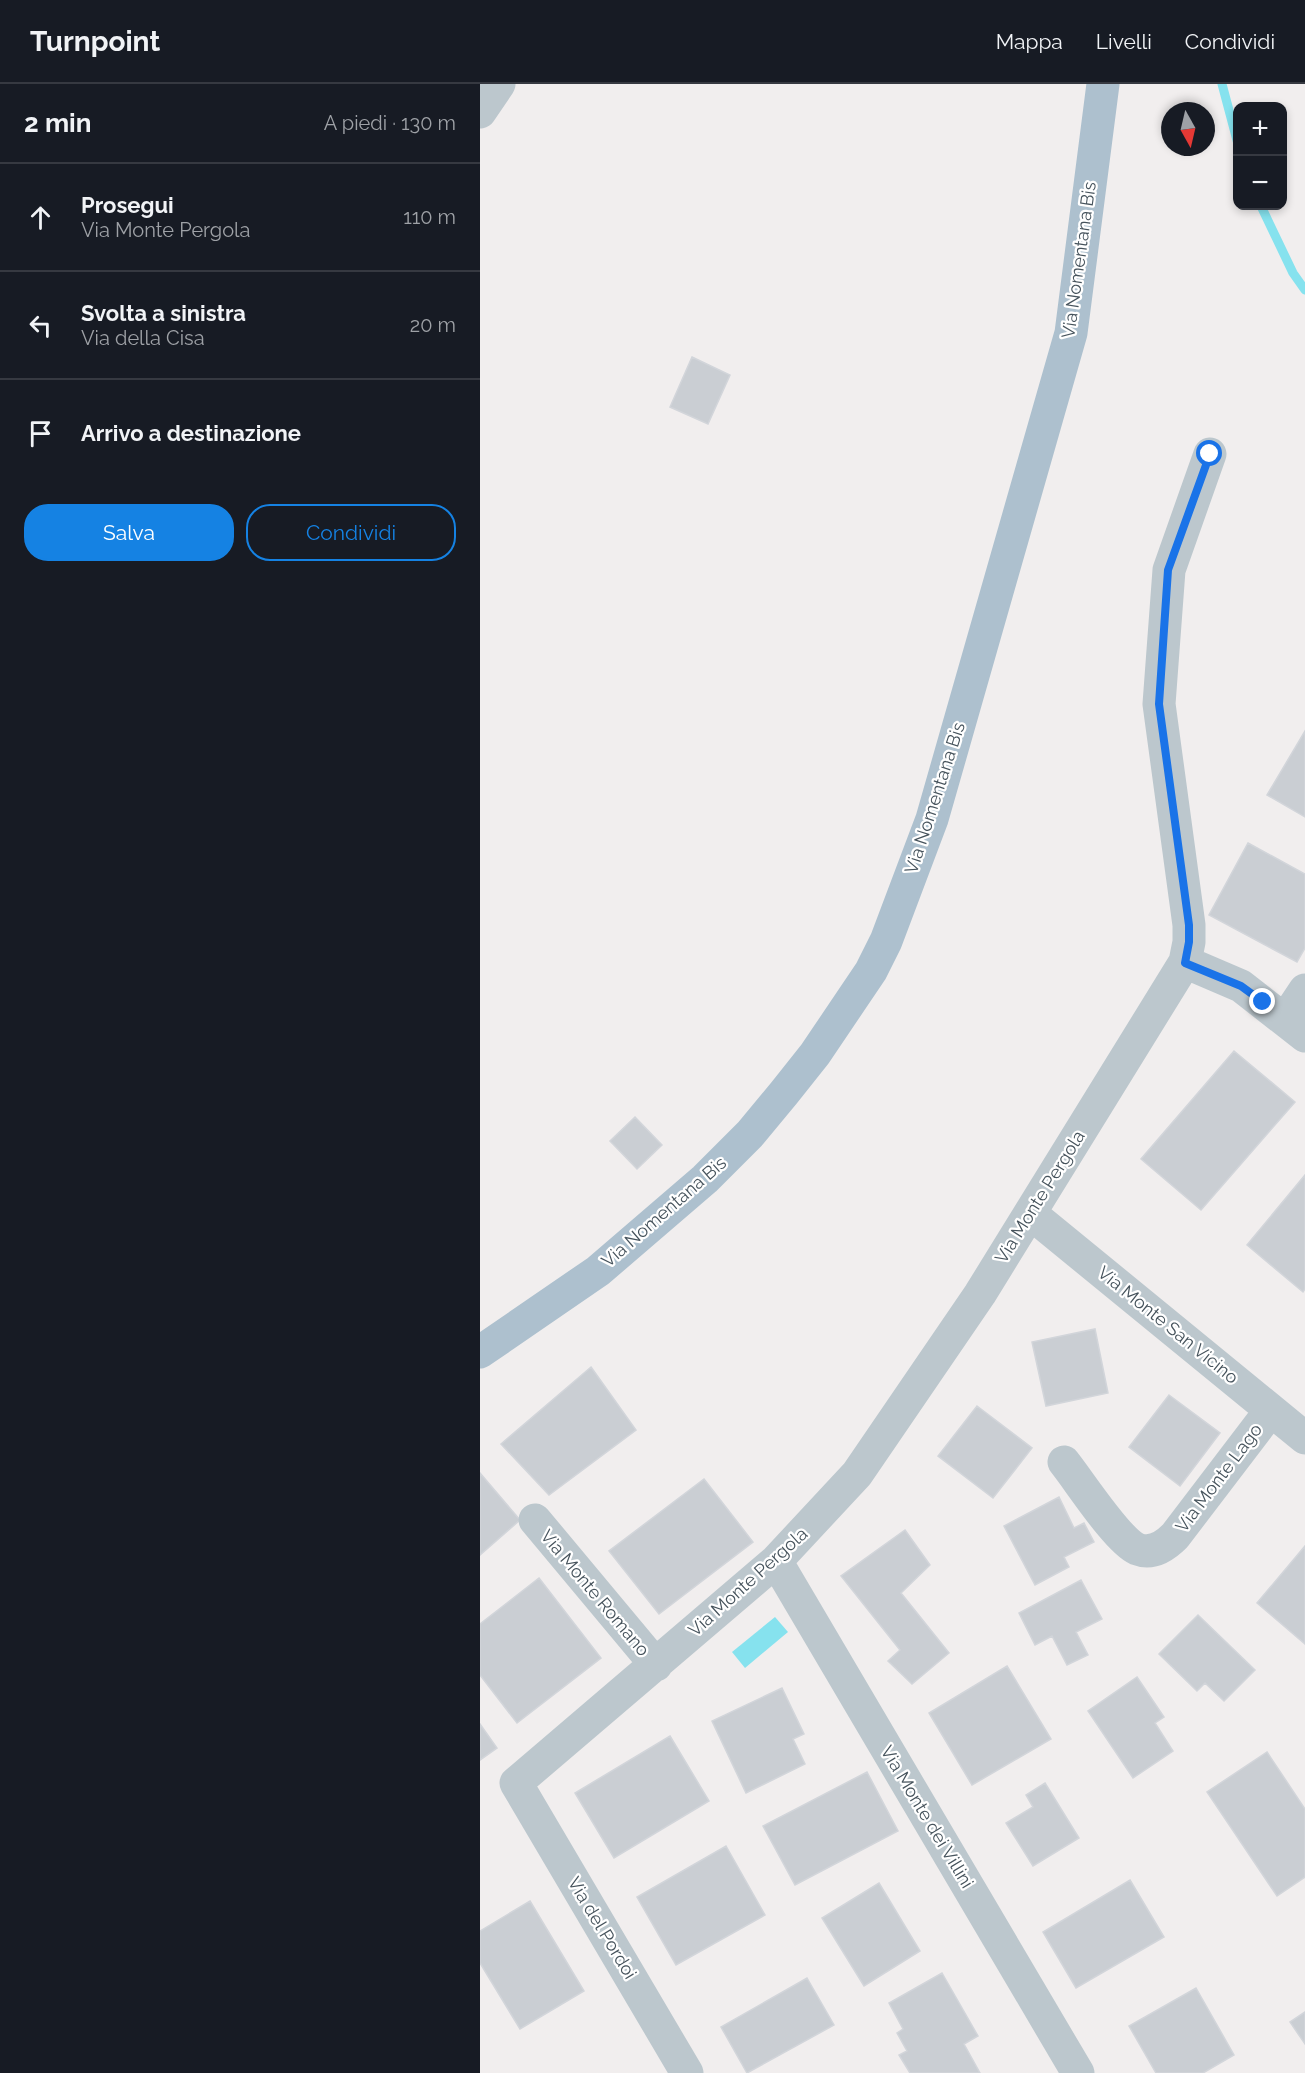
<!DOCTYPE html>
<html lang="it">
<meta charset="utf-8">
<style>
:root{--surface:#171b24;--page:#242831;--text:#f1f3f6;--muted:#9ea1a6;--line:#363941;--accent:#1582e3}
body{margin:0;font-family:Raleway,sans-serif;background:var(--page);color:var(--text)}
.controls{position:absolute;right:18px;top:18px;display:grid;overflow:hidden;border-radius:12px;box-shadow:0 3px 9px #0003}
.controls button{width:54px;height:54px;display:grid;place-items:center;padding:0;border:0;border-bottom:2px solid var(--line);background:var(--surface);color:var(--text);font:30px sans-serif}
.compass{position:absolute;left:681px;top:18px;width:54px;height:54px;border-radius:50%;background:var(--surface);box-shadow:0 3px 9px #0003;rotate:172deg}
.stop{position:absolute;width:18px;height:18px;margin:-14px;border:4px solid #1a73e8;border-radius:50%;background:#fff}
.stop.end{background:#1a73e8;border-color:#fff;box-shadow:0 2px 6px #0008}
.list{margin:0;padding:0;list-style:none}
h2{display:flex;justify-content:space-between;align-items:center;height:78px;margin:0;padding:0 24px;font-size:26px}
h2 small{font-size:20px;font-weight:400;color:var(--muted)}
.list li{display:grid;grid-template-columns:39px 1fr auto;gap:18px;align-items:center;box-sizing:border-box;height:108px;padding:0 24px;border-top:2px solid var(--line)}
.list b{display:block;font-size:22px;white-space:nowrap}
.list p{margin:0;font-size:20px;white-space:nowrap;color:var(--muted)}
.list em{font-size:20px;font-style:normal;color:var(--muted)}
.actions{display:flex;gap:12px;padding:18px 24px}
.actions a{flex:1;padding:14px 0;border:2px solid var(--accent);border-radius:24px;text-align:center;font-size:21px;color:var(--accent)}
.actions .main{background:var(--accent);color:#fff}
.icon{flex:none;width:33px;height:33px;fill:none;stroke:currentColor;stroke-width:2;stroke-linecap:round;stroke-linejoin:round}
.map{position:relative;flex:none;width:825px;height:1989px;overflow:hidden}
header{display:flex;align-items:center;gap:36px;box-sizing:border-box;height:84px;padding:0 30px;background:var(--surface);border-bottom:2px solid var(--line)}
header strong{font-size:28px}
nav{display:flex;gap:33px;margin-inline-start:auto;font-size:21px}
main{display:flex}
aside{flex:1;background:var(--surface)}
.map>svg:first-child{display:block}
</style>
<header>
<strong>Turnpoint</strong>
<nav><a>Mappa</a><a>Livelli</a><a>Condividi</a></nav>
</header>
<main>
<aside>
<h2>2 min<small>A piedi · 130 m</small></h2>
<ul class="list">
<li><svg class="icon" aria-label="ahead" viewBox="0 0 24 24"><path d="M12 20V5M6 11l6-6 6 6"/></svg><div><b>Prosegui</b><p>Via Monte Pergola</p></div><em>110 m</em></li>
<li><svg class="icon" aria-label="left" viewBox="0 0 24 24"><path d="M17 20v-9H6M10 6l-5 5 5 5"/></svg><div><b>Svolta a sinistra</b><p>Via della Cisa</p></div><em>20 m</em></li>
<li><svg class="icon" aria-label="arrive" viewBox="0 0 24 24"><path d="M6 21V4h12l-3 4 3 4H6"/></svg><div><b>Arrivo a destinazione</b></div></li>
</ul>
<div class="actions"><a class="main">Salva</a><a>Condividi</a></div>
</aside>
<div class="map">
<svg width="825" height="1989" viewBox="0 0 825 1989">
<rect width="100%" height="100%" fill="#f1eeee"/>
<path fill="#86e2ee" d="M295,1533L308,1548L265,1584L252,1568Z"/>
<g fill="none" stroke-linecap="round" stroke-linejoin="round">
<path stroke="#86e2ee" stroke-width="9" d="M742,0L758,60
M781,122L813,189L825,206"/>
</g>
<path fill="#caced3" stroke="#d2d5da" stroke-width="1.5" d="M212,273L250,291L228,340L190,323Z
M825,647V733L787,711Z
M768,759L825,790V864L817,878L729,831Z
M754,967L815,1018L721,1126L661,1075Z
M155,1033L182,1061L157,1085L130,1057Z
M825,1091V1205L823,1208L767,1161Z
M615,1245L628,1309L566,1322L552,1258Z
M111,1283L156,1346L69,1411L21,1360Z
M689,1311L740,1349L700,1402L649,1363Z
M497,1322L552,1364L513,1414L458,1372Z
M0,1389L40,1436L0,1471Z
M224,1395L273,1458L179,1530L129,1467Z
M579,1413L594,1444L604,1439L614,1458L584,1473L589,1483L555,1501L524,1442Z
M425,1446L450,1481L421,1509L469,1569L432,1600L408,1577L420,1566L361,1492Z
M825,1462V1560L777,1519Z
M59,1494L121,1574L37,1639L0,1591V1540Z
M601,1496L622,1535L596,1548L608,1571L587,1581L572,1552L555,1561L539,1529Z
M718,1531L775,1586L744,1617L725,1599L717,1607L679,1570Z
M527,1582L571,1655L492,1701L449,1629Z
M657,1593L684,1633L675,1639L693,1667L653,1694L608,1627Z
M302,1604L324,1650L313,1655L325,1680L266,1709L232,1637Z
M0,1640L17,1664L0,1676Z
M190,1652L229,1717L134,1774L95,1709Z
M787,1668L825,1725V1793L797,1812L727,1708Z
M387,1688L418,1747L315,1801L283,1742Z
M565,1699L599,1754L553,1782L526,1739L553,1723L546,1711Z
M246,1762L285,1831L196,1881L157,1813Z
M650,1796L684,1853L596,1904L563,1848Z
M399,1799L440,1867L384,1902L342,1834Z
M50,1817L104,1907L40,1945L0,1879V1847Z
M462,1889L498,1952L484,1960L500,1989H430L419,1971L427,1967L417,1949L423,1945L409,1919Z
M327,1894L354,1941L267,1989L241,1943Z
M716,1904L754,1971L723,1989H676L649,1942Z
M825,1928V1960L810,1938Z"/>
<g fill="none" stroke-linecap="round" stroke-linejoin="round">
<path stroke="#bcc7cd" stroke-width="33" d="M0,28L19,0
M705,878L761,902L825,952
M805,936L825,906
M550,1129L825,1354
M584,1378C600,1398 637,1456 657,1465C672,1471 685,1462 695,1452L791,1326
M55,1436L176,1581
M296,1477L598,1989
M207,1989L36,1699L296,1477L377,1390L500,1210L705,878L709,858V841L679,620L689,486L730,370"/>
<path stroke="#adc0ce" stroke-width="33" d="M0,1268L118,1187L225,1095L270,1050L304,1009L335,970L391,887L406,857L452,735L591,249L623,0"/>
</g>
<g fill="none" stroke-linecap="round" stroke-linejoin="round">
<path stroke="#1a73e8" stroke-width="8" d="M730,370L688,486L679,620L709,841V858L705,879L761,902L783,918"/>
</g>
<g text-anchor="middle" stroke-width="4.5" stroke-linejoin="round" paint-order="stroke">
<g font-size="18" fill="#46535c" stroke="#fff">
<text transform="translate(599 176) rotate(-82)" y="6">Via Nomentana Bis</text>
<text transform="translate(455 714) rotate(-72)" y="6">Via Nomentana Bis</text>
<text transform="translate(560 1113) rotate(-58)" y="6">Via Monte Pergola</text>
<text transform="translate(184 1128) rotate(-41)" y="6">Via Nomentana Bis</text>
<text transform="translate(688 1241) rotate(39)" y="6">Via Monte San Vicino</text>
<text transform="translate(739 1394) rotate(-53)" y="6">Via Monte Lago</text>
<text transform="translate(268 1498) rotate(-42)" y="6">Via Monte Pergola</text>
<text transform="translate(115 1509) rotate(50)" y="6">Via Monte Romano</text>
<text transform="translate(447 1733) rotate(59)" y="6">Via Monte dei Villini</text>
<text transform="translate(122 1844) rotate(59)" y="6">Via del Pordoi</text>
</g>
</g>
</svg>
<div class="controls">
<button>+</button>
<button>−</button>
</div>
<svg class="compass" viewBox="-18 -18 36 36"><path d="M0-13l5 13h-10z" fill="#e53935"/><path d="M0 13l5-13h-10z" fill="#9ea1a6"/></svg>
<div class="stop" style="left:730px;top:370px"></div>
<div class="stop end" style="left:783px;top:918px"></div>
</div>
</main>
